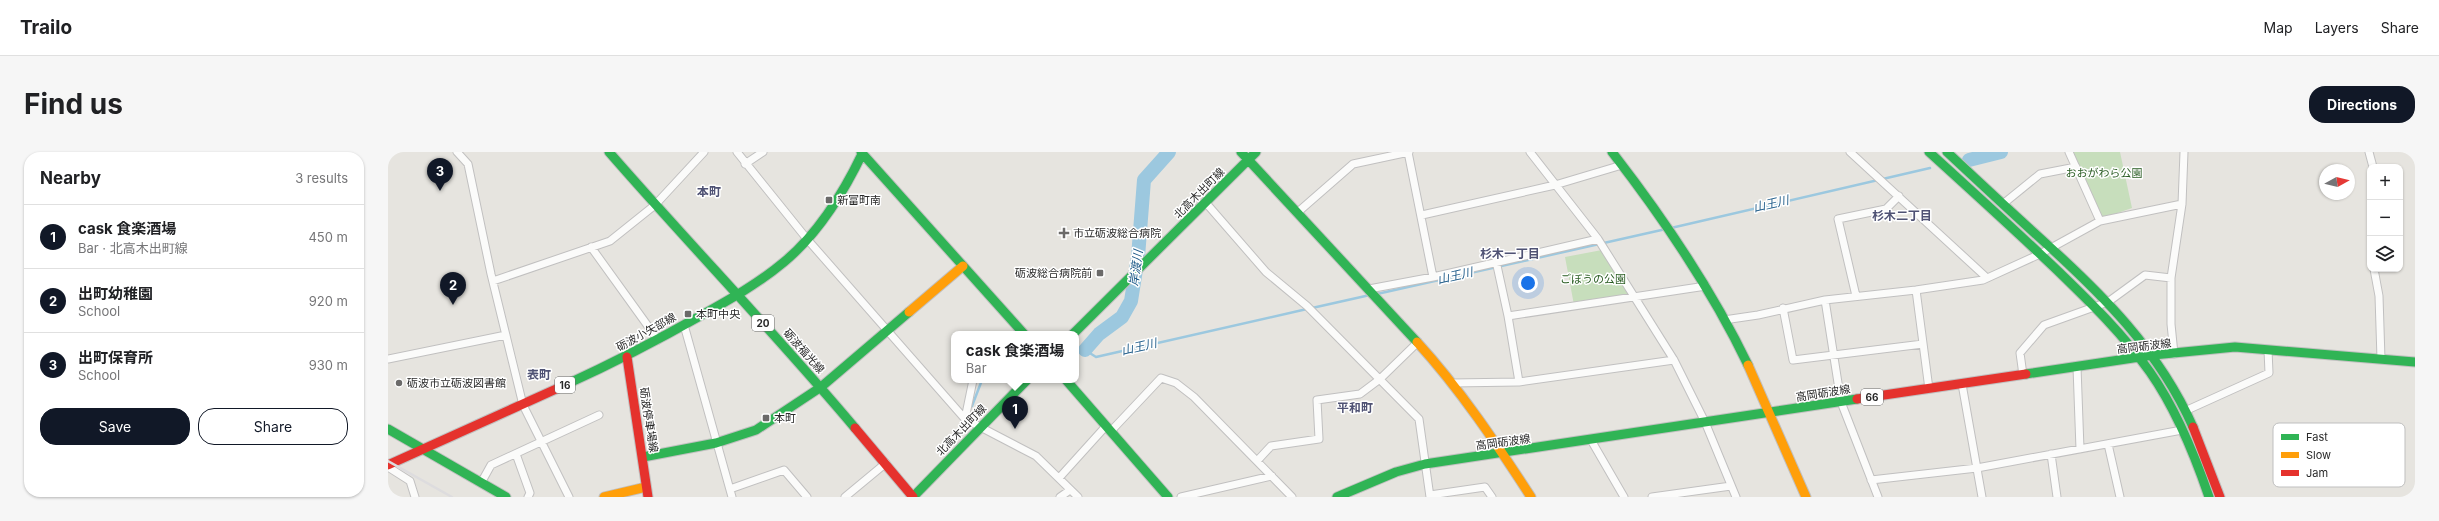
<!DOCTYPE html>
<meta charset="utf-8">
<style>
:root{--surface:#fff;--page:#f6f6f6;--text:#202124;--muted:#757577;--line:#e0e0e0;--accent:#111827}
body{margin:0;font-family:Inter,"Noto Sans JP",sans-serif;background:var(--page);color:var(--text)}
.controls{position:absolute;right:12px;top:12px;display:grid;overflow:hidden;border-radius:8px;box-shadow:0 1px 3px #0004}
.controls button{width:36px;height:36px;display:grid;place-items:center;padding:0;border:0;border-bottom:1px solid var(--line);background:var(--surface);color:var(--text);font:20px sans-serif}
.compass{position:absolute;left:1931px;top:12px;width:36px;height:36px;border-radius:50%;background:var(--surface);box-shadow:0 1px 3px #0004;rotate:82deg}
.you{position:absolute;left:1140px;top:131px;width:14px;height:14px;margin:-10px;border:3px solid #fff;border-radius:50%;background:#1a73e8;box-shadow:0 0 0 6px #1a73e833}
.badge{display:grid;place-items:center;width:26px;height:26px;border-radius:50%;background:var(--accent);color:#fff;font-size:13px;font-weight:700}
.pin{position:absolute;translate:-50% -33px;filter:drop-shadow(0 1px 2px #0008)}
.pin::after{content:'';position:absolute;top:21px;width:14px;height:12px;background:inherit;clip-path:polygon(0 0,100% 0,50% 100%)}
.popup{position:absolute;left:563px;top:179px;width:128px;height:52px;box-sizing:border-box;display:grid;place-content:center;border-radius:8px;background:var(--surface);filter:drop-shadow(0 1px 3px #0005);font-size:13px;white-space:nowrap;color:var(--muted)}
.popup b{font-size:15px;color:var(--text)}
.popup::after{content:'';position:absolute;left:50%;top:100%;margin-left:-8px;border:8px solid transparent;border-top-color:var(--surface)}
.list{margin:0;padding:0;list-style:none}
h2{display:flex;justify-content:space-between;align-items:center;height:52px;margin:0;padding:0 16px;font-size:17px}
h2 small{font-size:13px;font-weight:400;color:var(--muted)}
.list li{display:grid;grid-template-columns:26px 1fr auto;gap:12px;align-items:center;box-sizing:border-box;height:64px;padding:0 16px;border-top:1px solid var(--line)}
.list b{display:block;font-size:15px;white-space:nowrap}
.list p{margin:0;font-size:13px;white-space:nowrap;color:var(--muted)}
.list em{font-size:13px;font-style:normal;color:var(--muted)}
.actions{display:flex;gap:8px;padding:12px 16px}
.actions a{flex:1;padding:9px 0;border:1px solid var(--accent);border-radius:16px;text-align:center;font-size:14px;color:var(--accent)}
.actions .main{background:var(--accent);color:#fff}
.icon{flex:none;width:22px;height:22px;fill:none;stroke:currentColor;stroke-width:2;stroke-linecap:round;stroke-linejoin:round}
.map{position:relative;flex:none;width:2027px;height:345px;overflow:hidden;border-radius:16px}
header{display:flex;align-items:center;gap:24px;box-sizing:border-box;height:56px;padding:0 20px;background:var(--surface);border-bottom:1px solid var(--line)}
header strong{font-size:19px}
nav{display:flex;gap:22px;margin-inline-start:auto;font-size:14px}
.intro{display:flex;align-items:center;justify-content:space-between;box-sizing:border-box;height:96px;padding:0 24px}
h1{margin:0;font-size:28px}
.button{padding:10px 18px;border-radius:16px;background:var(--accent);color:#fff;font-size:14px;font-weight:700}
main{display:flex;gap:24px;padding:0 24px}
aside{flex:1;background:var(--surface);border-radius:16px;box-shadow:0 1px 3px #0004}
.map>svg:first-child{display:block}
</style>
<header>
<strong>Trailo</strong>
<nav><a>Map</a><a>Layers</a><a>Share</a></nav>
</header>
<div class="intro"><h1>Find us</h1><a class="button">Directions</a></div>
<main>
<aside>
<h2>Nearby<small>3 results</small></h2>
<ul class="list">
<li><span class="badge">1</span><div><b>cask 食楽酒場</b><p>Bar · 北高木出町線</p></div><em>450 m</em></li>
<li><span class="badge">2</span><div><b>出町幼稚園</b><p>School</p></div><em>920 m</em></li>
<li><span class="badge">3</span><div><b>出町保育所</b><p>School</p></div><em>930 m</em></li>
</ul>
<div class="actions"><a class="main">Save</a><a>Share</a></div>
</aside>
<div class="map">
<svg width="2027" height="345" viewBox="0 0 2027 345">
<rect width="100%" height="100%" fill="#e6e4df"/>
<path fill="#c7debc" d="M1685,0H1732L1744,56L1715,66Z
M1214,98L1244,144L1186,153L1177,105Z"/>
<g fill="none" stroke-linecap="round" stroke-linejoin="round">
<path stroke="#9cc8df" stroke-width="2.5" d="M1283,76L1542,16
M989,142L1278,77
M924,156L982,143
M688,201L697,198L708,205L919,157
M584,254L594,228"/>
<path stroke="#9cc8df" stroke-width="14" d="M1581,8L1613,0
M697,198L711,182L734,165L743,149L750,105L756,28L781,0"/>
<defs>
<path id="street" d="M69,0L80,12L103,122L135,253L181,345
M349,0L419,87L577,267L648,304L690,345
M1020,0L1045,125
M1142,0L1210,87L1286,208L1317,270L1348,345
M1462,0L1599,126
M1681,0L1712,69
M1981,0L1985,15
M357,12L375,0
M818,51L878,120L919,154L1031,267L1042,345
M1615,52L1652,22L1688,15
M910,60L965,12L1021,0
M1034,63L1167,33L1234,13
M203,95L270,188
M1108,109L1120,164L1131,230
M1986,117L1991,144L1993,207
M105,129L222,89L267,53L316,0
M981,137L1045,125L1210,87
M1528,138L1541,237
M1468,144L1450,67L1498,57L1511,44
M1437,148L1453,250L1490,345
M1395,156L1405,208L1535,192
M1120,164L1318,134
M1336,168L1370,163L1437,148L1528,138L1595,128L1652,102L1712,69L1794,52
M296,173L344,345
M1786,202L1783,172V126L1794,52L1796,0
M0,207L118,183
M1689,215L1692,297
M1635,223L1632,201L1656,173L1720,150L1757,123L1783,126
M1064,231L1131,230L1286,208
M1574,232L1594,345
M1797,259L1881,221L1880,198
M577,267L585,228
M723,279L773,226L788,231L806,245L904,345
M1203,288L1236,345
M1720,292L1732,345
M128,302L142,341L140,345
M1663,302L1669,345
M869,309L883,294L931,287L929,248L972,242L992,227L1030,190
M0,315L22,329L27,345
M671,326L718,274
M1483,328L1589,316L1794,278
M93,331L103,313L211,263
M342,337L396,318L419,345
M1042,343L1097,335L1104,345
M457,345L498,311
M672,345L682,338
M793,345L884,324
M1264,345L1343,334"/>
<path id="fast" d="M221,0C302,93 388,182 467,276
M473,0L636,182
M853,0L1029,190
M1224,0C1276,67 1323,136 1360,213
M1541,0C1584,39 1628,79 1670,119C1703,151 1735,182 1762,220C1788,257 1806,301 1821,345
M1559,0C1590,29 1621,58 1652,86C1714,142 1771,198 1805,275
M685,182L868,0
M1638,222L1765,203L1847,195L2027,210
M678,228L780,345
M177,233C223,212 268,189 312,164C341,148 371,131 396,110C431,81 456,40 475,0
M0,277L118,345
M255,305L328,291L368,278L433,235L521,160
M525,345L639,228
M949,345L1008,320L1037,312L1469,247"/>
<path id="slow" d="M521,160L575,114
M1029,190C1072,237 1108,291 1143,345
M1360,213L1418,345
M216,345L258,335"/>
<path id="jam" d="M239,205L260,345
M1469,247L1638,222
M1805,275L1832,345
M467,276L525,345
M0,313L177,233"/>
</defs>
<use href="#street" stroke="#c1c0c0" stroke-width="9"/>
<use href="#fast" stroke="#c1c0c0" stroke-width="11"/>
<use href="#slow" stroke="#c1c0c0" stroke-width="11"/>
<use href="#jam" stroke="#c1c0c0" stroke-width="11"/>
<use href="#street" stroke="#fbfbfa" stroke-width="7"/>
<use href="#fast" stroke="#30b455" stroke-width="9"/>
<use href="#slow" stroke="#ff9f0a" stroke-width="9"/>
<use href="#jam" stroke="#e5322d" stroke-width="9"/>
<path stroke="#dddcde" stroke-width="2.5" d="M0,309L64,345"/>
</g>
<g fill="#6b6a69" stroke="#fff" stroke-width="1.5">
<rect x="437" y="44" width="8" height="8" rx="2"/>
<path d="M674 75h4v4h4v4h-4v4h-4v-4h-4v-4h4z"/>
<rect x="708" y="117" width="8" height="8" rx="2"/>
<rect x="296" y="158" width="8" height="8" rx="2"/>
<circle cx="11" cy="231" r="4"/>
<rect x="374" y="262" width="8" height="8" rx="2"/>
</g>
<g text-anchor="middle" stroke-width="3" stroke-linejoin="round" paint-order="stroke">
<g fill="#fff" stroke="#696969" stroke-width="1">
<rect x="364" y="163" width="22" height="16" rx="3"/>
<rect x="167" y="225" width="20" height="16" rx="3"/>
<rect x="1473" y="237" width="22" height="16" rx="3"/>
</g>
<g font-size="10" font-weight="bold" fill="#292929">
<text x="375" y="175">20</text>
<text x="177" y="237">16</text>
<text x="1484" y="249">66</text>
</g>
<g font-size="11" fill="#295c22" stroke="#fff">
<text x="1716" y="25">おおがわら公園</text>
<text x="1205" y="131">ごぼうの公園</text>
</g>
<g font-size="11" fill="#292929" stroke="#fff">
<text transform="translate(811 41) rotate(-45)" y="4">北高木出町線</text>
<text transform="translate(258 180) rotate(-29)" y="4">砺波小矢部線</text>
<text transform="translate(1756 194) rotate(-7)" y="4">高岡砺波線</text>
<text transform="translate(416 199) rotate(48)" y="4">砺波福光線</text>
<text transform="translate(1435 241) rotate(-9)" y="4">高岡砺波線</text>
<text transform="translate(261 268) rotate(81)" y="4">砺波停車場線</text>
<text transform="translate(573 278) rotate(-46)" y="4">北高木出町線</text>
<text transform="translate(1115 290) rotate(-8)" y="4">高岡砺波線</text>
</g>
<g font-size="11" fill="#292929" stroke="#fff" text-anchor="start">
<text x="449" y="52">新富町南</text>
<text x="685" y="85">市立砺波総合病院</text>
<text x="704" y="125" text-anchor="end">砺波総合病院前</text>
<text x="308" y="166">本町中央</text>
<text x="19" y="235">砺波市立砺波図書館</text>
<text x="386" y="270">本町</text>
</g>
<g font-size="12" font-weight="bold" fill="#4f5274" stroke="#fff">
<text x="321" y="44">本町</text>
<text x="1514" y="68">杉木二丁目</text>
<text x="1122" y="106">杉木一丁目</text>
<text x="151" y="227">表町</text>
<text x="967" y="260">平和町</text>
</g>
<g font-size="12" font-style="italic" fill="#1d5a88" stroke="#fff">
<text transform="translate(1383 52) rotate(-13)" y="4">山王川</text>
<text transform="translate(748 116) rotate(-82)" y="4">岸渡川</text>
<text transform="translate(1067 124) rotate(-13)" y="4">山王川</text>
<text transform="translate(751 195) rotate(-13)" y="4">山王川</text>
</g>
</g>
<rect x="1885" y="271" width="132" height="64" rx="6" fill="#fff" stroke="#bfbfbf" stroke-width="1"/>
<rect x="1893" y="282" width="18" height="6" fill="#30b455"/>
<rect x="1893" y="300" width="18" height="6" fill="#ff9f0a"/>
<rect x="1893" y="318" width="18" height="6" fill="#e5322d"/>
<g font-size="11" fill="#292929">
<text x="1918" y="289">Fast</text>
<text x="1918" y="307">Slow</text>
<text x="1918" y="325">Jam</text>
</g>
</svg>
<div class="controls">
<button>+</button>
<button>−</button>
<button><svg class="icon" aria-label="layers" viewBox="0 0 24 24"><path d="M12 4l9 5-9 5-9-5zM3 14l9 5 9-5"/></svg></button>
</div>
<svg class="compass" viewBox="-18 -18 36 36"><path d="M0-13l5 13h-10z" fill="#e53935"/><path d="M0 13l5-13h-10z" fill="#757577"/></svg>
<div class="you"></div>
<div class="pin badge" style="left:627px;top:277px">1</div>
<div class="popup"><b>cask 食楽酒場</b>Bar</div>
<div class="pin badge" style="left:65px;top:153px">2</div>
<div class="pin badge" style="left:52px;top:39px">3</div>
</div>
</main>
